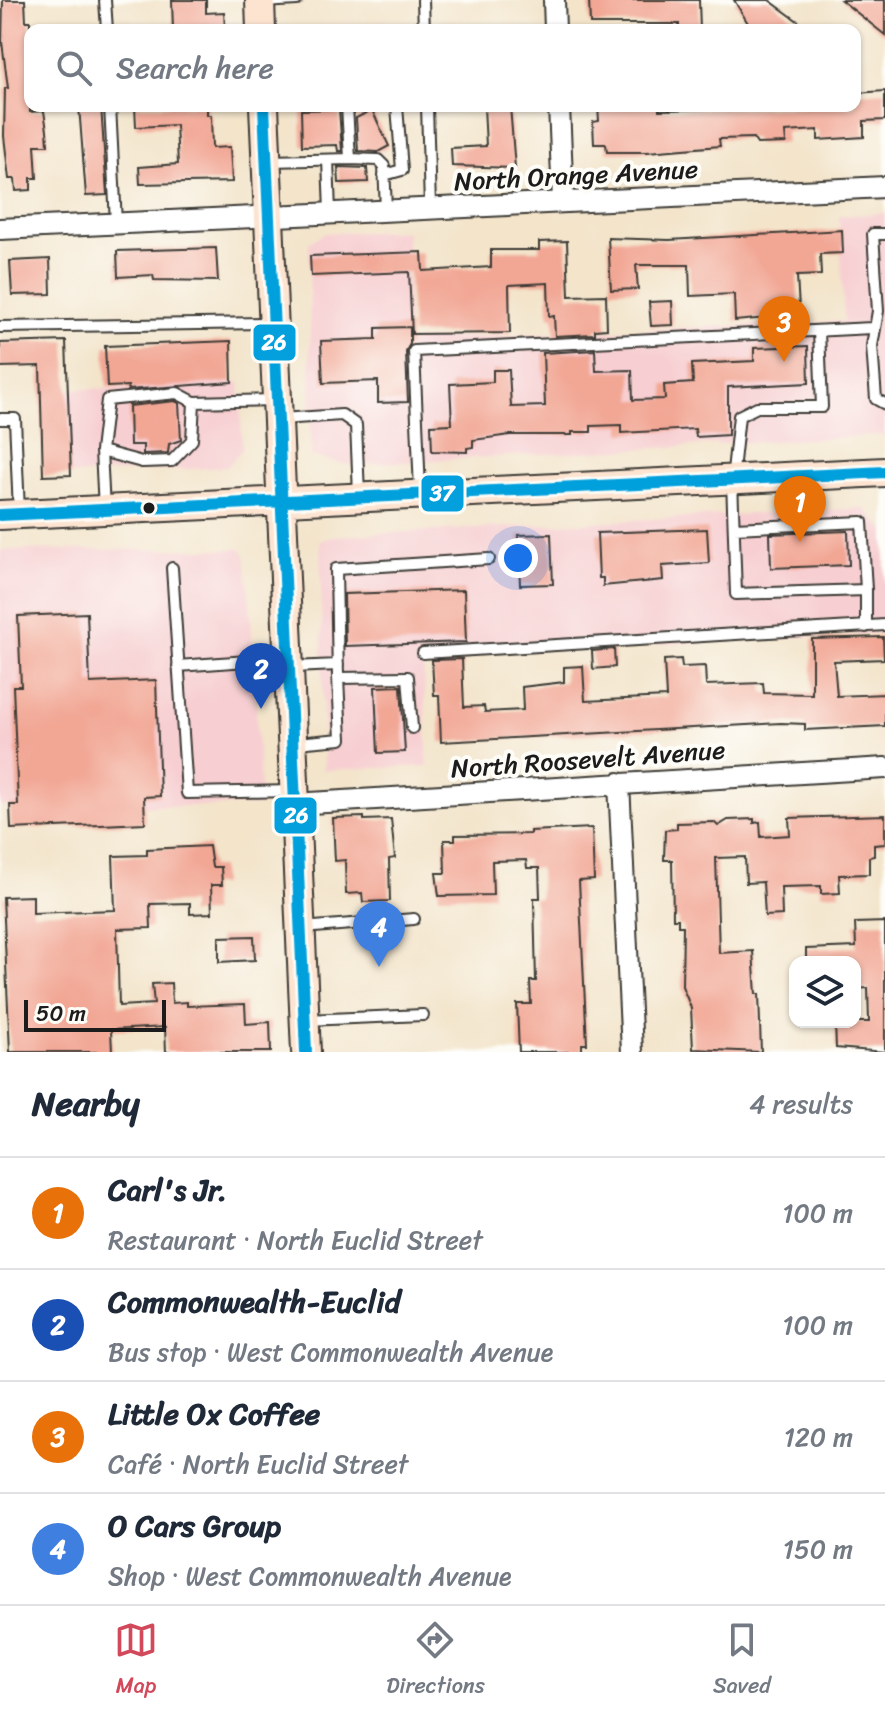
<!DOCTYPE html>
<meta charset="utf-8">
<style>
:root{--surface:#fff;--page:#f6f6f7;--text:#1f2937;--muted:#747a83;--line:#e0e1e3;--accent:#d1495b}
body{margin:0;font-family:Sriracha,sans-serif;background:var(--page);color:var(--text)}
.controls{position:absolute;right:24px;bottom:24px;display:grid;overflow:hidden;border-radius:16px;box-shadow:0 2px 6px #0004}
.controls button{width:72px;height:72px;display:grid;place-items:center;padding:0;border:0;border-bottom:2px solid var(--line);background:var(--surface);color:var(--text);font:40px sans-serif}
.scale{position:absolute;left:24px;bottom:20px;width:142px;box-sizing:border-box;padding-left:8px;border:4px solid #1c1c1c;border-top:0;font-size:22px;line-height:28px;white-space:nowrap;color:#1c1c1c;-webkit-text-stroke:6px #fdfcf7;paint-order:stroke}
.you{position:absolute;left:518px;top:558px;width:28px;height:28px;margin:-20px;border:6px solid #fff;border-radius:50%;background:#1a73e8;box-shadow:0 0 0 12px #1a73e833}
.badge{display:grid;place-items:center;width:52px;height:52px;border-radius:50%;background:var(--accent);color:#fff;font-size:26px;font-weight:700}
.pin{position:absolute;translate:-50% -66px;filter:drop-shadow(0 2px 4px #0008)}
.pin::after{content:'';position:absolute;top:42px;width:28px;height:24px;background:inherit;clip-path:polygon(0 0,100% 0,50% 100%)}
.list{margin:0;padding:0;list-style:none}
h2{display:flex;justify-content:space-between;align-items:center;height:104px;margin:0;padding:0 32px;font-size:34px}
h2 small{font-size:26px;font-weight:400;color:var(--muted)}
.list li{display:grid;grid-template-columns:52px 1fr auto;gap:24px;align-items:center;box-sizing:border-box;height:112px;padding:0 32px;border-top:2px solid var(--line)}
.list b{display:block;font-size:30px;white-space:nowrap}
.list p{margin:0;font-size:26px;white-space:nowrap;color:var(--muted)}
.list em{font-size:26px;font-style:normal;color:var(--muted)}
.icon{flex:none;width:44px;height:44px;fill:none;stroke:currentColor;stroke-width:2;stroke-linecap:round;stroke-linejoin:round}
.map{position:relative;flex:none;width:885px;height:1052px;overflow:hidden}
.search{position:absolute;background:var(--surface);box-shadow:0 2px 6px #0004;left:24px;right:24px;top:24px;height:88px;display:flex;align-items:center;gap:20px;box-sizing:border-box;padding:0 28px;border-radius:16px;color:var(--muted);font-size:30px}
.sheet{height:552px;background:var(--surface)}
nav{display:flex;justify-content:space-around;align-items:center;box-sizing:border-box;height:112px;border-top:2px solid var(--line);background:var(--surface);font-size:22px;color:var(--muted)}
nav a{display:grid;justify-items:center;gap:4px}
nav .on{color:var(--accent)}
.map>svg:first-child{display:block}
</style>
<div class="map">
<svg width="885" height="1052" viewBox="0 0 885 1052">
<rect width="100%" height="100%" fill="#fdfcf7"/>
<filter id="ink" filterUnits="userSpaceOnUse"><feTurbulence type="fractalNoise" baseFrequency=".0125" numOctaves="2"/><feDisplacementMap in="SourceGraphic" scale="16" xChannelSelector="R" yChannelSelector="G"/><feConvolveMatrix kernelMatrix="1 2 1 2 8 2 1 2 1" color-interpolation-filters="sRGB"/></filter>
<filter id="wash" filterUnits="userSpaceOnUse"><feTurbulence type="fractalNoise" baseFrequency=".006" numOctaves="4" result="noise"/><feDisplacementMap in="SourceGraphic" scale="32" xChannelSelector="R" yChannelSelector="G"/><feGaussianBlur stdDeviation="1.8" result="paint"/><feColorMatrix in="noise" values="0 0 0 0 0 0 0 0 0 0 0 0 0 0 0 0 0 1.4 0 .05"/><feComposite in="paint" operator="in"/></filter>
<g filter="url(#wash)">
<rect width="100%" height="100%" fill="#f3e4ca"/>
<path fill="#f7cfd2" d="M885,213V435L347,465L311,456L309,243L324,233L407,231L408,340L844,321L839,216Z
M240,382L242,449L227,467L71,475L68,390Z
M864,508L885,530V633L423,656L428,766L324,770L320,541L334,536Z
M241,549L245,555L252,628L261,806H0V550Z"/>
<g id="blocks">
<path fill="#f2a795" d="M3,0H25L26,21H30V112L44,111L47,130L48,145H35L37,178H31V190L16,191L15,179H9L4,136L5,88H8L2,42Z
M172,0H206V13L224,12L225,30H173Z
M589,0H699L700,30H679V24H590Z
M734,0H769L810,30H752Z
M841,0H885V35Z
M885,91V120L864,121V137L818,140V130L785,132L786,143L757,144L753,138L719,139L720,146L647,152H607L606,144H594L593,122L599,121L598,106H659V110L855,106V93Z
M79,106H101L107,195L86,196Z
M135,106H207V115H211L212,148L230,147L232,182L140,184L139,167L178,164L176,125L136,127Z
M484,106H510L515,168L452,166L451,148L486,146Z
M339,109L342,151H338L337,145L302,146L301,110Z
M372,110L389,146L378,152L358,151L356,118Z
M338,167L367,168L368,182L339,183Z
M842,230L843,253L820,254L821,275L797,276L799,308H789L790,316L735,321L734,294L690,296L689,265H636L638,289L611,290L608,238L669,240Z
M567,241L569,296L606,295L607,329L595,330V334L555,336L554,316L549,317L548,283L509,285L510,333L412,334L409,272L311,276L310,256L422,252L423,271L491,267V250H539V242Z
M216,248L218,281L154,280L153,275L118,277L117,251Z
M50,259L51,294L12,295L10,261Z
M672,301L673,325L651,326L649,302Z
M410,327V344L406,351L408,402L378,403V381L323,383L321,341L376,339V328Z
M66,341L71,475L43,476L40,366L0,367V343Z
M231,341L232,382L128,390V386L107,387L105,346Z
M808,346L809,383L728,387V435L696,437L695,429L621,433V425L591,426V432H572V435H510L473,440V447L467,448V452L432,451L431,425L452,424L450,384L493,382V370H509L511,407L545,406L543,353L595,350L596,371L632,370L633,400L665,399L664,385L693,383L692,364L754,361V348Z
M175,401L179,403L181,440L169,444L168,453L143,454V445H130L129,406Z
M707,529L709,563L662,566L663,580L603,586V578H599L597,533Z
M848,531L849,565L771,568L770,534Z
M551,534L553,584L520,585L518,535Z
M464,590L466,642L345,646L344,594Z
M87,613L90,683L156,680L160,796L144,797L145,823L11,829L10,805H18L13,686H21L18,616Z
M883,637L884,659L834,661L837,696L885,694V726L805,730V724L781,723L441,742L439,695H434L432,660L462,659L464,707L484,706L485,712L523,710L522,687L564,682V667L583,666L585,701L666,697L664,660L681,659L682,667L705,666L706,685L763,683L764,693L812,694V639Z
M614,649L615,667L593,669L592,651Z
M401,686L405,752L378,753L375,687Z
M885,815V844L874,845V856L869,857V874L839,875L840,893L821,894V886L781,887L782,915L765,916L763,882L746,883L745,857L716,858L719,953L753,951L756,994H759L761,1052L693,1049L691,1008L682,986L683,926H678V919H673L672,860H664L665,830L677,829V823L714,822L718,826L728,820L754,819V823L760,822L761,837L790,835L789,818Z
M364,817V820L391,819L395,858L389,859L390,901L363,902L362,893L346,894L345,860L335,861L333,818Z
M592,828L594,880L579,881L587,1044H582V1052H519L517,1004H531L530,981H536L534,898H540L539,868H527L526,860L492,861L493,895L439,896L436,873H445L444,840H455V835L530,834V831Z
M209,846L212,867H221L222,885H211L212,913L190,914V903L150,904L151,928L117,929L119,1006L154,1004L152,984L171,983L172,1003L187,1002V1006L245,1004L246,1024L270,1022L271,1052H166L165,1027L111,1030L112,1052H10L3,897L33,896V913L115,910L113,856L147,855V849Z
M885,922V1052L836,1048L835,1022H869L868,988L855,989V962H806V949L856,947L855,923Z
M254,936L255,960L219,962V937Z"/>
</g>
</g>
<g filter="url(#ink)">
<use href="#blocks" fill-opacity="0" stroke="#3c3a36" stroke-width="2"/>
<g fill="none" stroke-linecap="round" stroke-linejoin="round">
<defs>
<path id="lane" d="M105,0L107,30
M423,0L424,30
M262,2L297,0
M110,106L116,223
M427,106L430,207
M350,159L378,160L384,166L386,209
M328,160L330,212
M270,161L350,159L347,106
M384,175L402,170L397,106
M885,234H873L878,311L872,346L876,399L885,404
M0,327L270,323
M819,331L822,407H757L739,416L732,480L736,594L866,590V627
M194,402L192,440L172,461L142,462L101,451L107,400L177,393L194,402L275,400
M0,419H15L19,512
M280,419L342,415L356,425L359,494
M101,451L104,509
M420,491L414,351L872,328
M734,528L862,522L866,590
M172,568L187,793L292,791
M423,653L885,625
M178,666L288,658
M292,667L338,665
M412,728L408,677L338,678L336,569L489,559
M296,743L341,739L338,678
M302,928L414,919
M306,1020L423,1015"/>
<path id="street" d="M554,0L555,30
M559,106L563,201
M0,229L885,187
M619,783L632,1052
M294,804L885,768"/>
<path id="secondary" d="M260,0L261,30
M264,106L306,1052
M0,515L885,472"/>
</defs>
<use href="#lane" stroke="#3c3a36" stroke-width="14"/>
<use href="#street" stroke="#3c3a36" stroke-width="24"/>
<use href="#secondary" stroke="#3c3a36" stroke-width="32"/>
<use href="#lane" stroke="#fff" stroke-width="10"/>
<use href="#street" stroke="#fff" stroke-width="20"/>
<use href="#secondary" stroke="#fde4d1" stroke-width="28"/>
<defs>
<path id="bus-1" d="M264,106L306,1052"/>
<path id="bus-2" d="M0,515L885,472"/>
</defs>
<use href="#bus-1" stroke="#fdfcf7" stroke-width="18"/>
<use href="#bus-2" stroke="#fdfcf7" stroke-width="18"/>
<use href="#bus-1" stroke="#03a0dd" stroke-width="12"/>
<use href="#bus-2" stroke="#03a0dd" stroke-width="12"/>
</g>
</g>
<circle fill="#1c1c1c" stroke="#fdfcf7" stroke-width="3" cx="149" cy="508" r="7"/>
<g text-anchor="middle" stroke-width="8" stroke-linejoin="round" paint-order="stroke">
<g font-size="26" fill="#1c1c1c" stroke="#fdfcf7">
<text transform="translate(576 175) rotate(-3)" y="9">North Orange Avenue</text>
<text transform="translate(588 759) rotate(-4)" y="9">North Roosevelt Avenue</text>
</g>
</g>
<g stroke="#fdfcf7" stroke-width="3">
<rect x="252" y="323" width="45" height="39" rx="8" fill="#03a0dd"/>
<rect x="420" y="474" width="45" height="39" rx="8" fill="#03a0dd"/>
<rect x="273" y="796" width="45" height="39" rx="8" fill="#03a0dd"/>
</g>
<g font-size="22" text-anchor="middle" font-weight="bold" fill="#fff">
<text x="274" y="350">26</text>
<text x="442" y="501">37</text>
<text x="296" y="823">26</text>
</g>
</svg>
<div class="controls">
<button><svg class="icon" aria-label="layers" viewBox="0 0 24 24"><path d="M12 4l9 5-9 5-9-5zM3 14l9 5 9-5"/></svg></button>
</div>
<div class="scale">50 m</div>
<div class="you"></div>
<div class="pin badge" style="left:800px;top:542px;background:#e8710a">1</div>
<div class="pin badge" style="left:261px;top:709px;background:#1a4fb4">2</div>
<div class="pin badge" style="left:784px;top:362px;background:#e8710a">3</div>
<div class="pin badge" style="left:379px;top:967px;background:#3f7fe0">4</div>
<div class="search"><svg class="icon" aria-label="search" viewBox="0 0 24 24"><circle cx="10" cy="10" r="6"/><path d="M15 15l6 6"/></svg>Search here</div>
</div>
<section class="sheet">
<h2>Nearby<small>4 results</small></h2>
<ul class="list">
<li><span class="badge" style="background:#e8710a">1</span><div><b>Carl's Jr.</b><p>Restaurant · North Euclid Street</p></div><em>100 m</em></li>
<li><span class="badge" style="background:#1a4fb4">2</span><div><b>Commonwealth-Euclid</b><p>Bus stop · West Commonwealth Avenue</p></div><em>100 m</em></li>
<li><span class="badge" style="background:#e8710a">3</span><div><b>Little Ox Coffee</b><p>Café · North Euclid Street</p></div><em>120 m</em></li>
<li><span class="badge" style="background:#3f7fe0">4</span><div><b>O Cars Group</b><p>Shop · West Commonwealth Avenue</p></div><em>150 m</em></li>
</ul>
</section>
<nav>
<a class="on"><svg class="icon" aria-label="map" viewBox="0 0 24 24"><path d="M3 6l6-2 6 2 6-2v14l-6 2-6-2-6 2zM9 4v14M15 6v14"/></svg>Map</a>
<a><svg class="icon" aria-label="directions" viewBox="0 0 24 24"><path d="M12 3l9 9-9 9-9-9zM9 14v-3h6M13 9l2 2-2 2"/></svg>Directions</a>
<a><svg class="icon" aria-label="saved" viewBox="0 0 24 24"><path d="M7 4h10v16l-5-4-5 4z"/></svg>Saved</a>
</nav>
